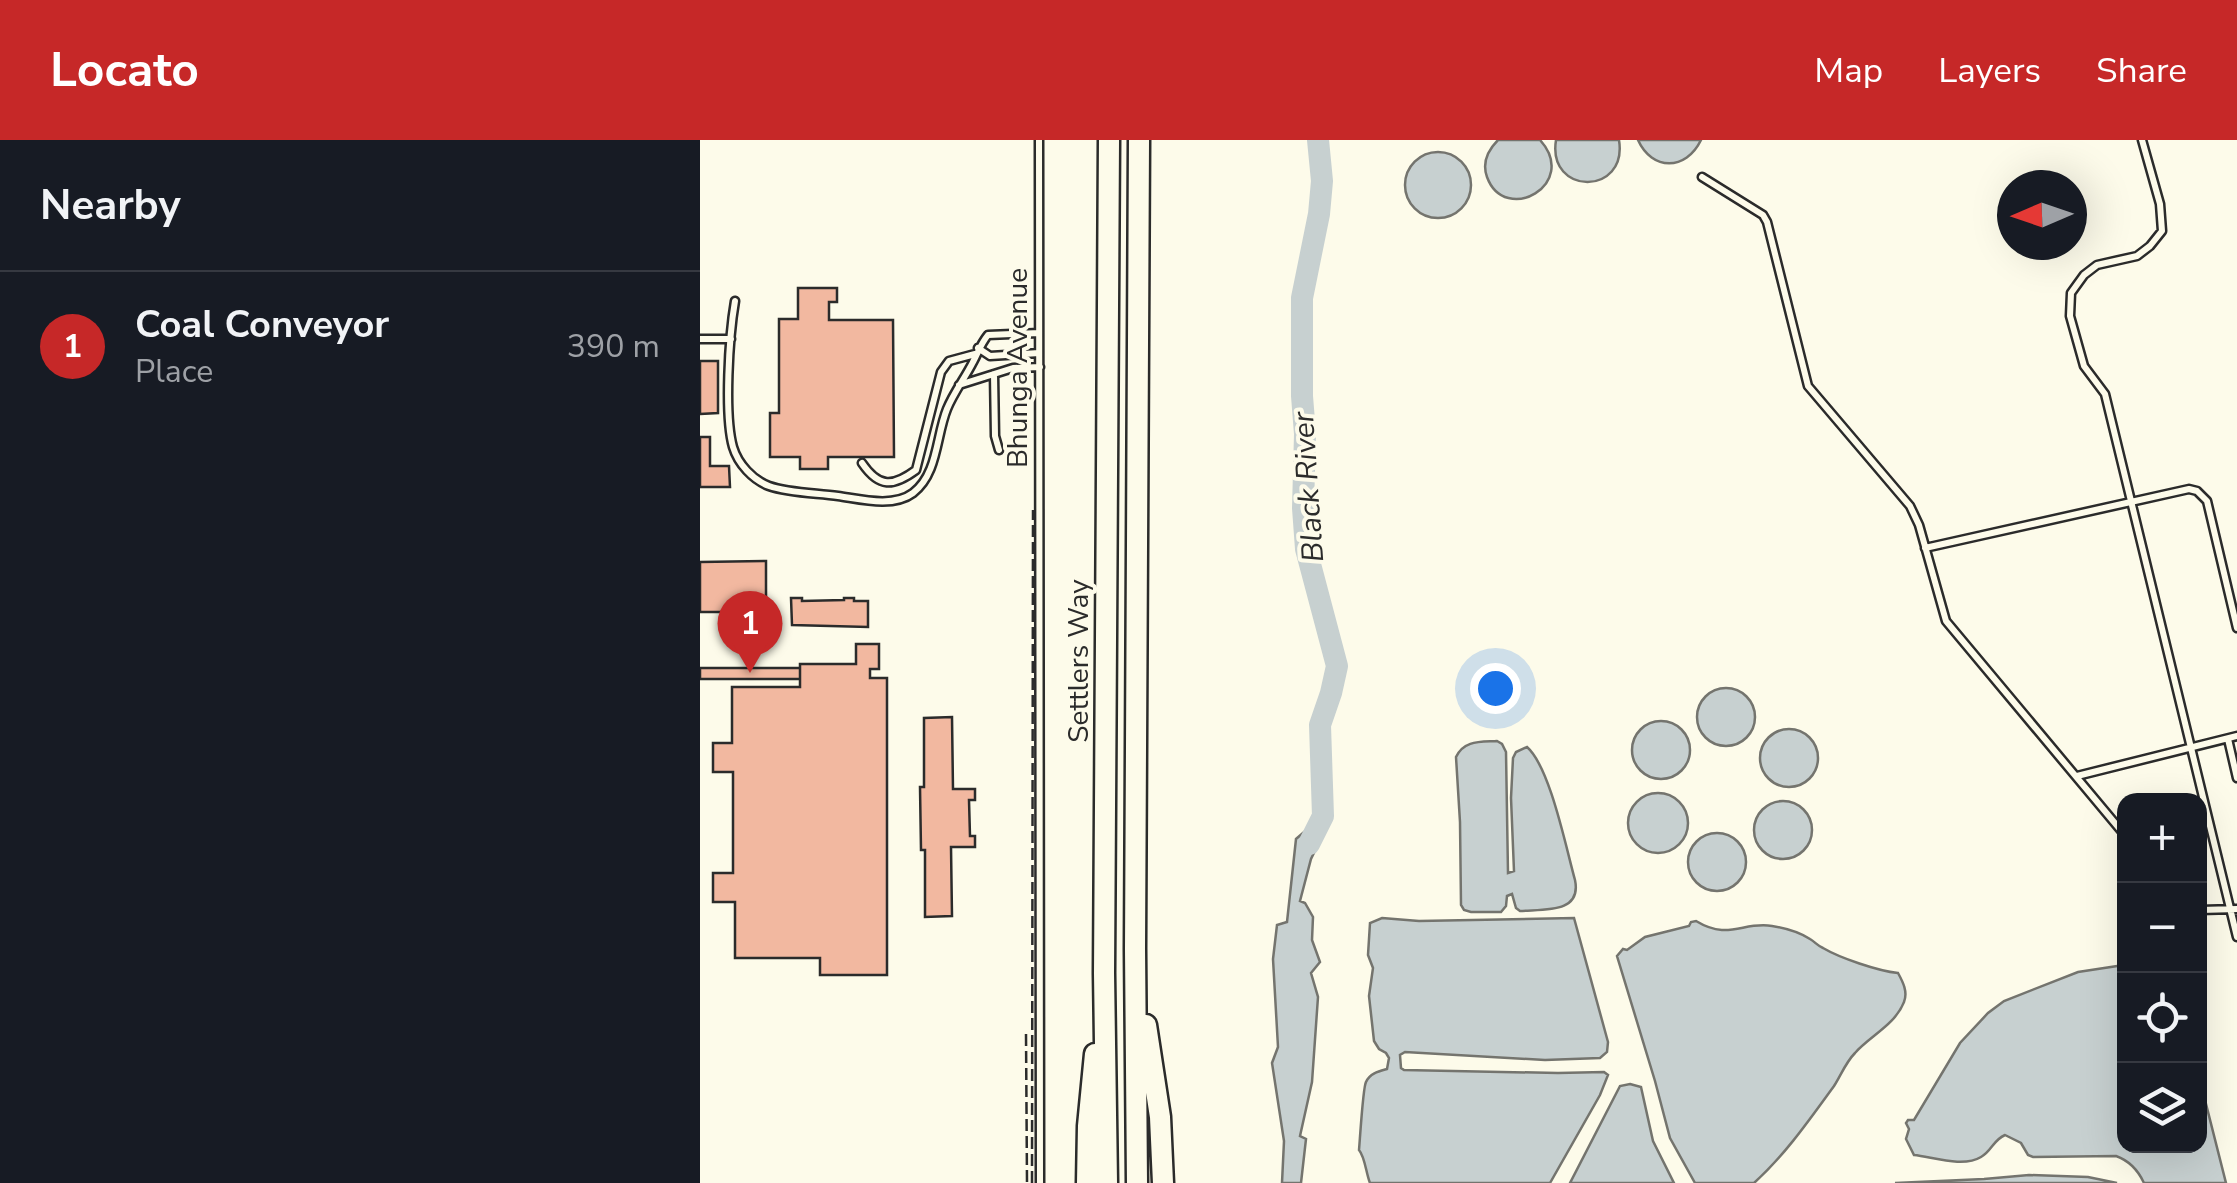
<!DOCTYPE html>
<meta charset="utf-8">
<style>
:root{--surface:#171b24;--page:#20242c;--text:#f1f3f6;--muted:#9ea1a6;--line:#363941;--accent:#c62828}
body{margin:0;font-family:"Nunito Sans",sans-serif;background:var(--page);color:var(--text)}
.controls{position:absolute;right:30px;bottom:30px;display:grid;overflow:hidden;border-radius:20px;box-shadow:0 10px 40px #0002}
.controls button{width:90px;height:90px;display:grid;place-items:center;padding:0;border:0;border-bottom:2px solid var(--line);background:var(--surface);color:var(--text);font:50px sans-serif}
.compass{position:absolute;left:1297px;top:30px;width:90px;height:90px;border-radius:50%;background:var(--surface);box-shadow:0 10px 40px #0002;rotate:268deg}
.you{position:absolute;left:795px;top:548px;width:35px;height:35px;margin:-25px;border:8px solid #fff;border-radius:50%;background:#1a73e8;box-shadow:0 0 0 15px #1a73e833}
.badge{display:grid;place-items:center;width:65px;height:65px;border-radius:50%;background:var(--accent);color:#fff;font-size:32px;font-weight:700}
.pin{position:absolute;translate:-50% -82px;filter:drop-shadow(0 2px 5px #0008)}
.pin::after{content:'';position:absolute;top:52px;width:35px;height:30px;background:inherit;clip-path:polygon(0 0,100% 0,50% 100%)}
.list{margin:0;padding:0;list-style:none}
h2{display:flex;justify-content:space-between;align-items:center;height:130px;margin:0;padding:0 40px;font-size:42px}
h2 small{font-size:32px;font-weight:400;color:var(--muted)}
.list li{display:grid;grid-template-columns:65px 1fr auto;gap:30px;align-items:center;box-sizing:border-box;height:150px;padding:0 40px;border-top:2px solid var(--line)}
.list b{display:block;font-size:38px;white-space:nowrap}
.list p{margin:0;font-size:32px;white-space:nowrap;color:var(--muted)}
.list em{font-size:32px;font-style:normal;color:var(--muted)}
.icon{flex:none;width:55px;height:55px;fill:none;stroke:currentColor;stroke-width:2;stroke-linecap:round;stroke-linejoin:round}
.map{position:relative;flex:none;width:1537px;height:1043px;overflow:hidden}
header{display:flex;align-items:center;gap:60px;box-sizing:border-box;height:140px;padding:0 50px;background:var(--accent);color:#fff}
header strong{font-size:48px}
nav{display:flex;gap:55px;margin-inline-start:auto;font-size:35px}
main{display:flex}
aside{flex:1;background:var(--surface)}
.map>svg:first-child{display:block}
</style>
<header>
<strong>Locato</strong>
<nav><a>Map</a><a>Layers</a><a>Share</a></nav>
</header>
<main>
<aside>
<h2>Nearby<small></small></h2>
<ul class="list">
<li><span class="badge">1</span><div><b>Coal Conveyor</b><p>Place</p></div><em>390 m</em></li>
</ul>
</aside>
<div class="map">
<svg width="1537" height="1043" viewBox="0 0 1537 1043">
<rect width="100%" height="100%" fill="#fdfbea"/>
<path fill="#c7d0d0" stroke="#74746e" stroke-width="2.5" d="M798,0H840C880,44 805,86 787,37C782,23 788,10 798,0Z
M856,0H919C928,56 847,56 856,0Z
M938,0H1001C986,31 952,31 938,0Z
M705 45a33 33 0 1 1 66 0a33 33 0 1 1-66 0Z
M997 577a29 29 0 1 1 58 0a29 29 0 1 1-58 0Z
M932 610a29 29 0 1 1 58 0a29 29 0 1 1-58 0Z
M1060 618a29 29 0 1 1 58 0a29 29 0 1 1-58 0Z
M797,601L802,604L806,612L808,733L814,731L811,658L813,618L816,612L827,607C850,627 866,708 875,740C882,774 843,769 820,771L816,768L812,754L807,756L806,766L801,772H771L764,770L761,765L760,682L756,617C764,600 780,602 797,601Z
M928 683a30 30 0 1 1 60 0a30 30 0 1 1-60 0Z
M1054 690a29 29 0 1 1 58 0a29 29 0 1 1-58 0Z
M623,676L628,684L611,719L600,761L605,763L613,777L612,800L620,822L611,833L618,857L612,942L600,996L606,999L601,1043H582L584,1001L572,923L578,907L573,819L577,785L587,782L596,699Z
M988 722a29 29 0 1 1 58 0a29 29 0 1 1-58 0Z
M682,778L719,781L874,778L908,902L907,912L900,918L845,920L705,912L700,915L701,928L704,930L858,933L904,932L908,935L900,955L850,1043H670C666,1033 665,1017 659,1010C660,999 663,947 666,942C670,933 680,931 687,929L689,918L686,913L679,909L674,901L669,856L673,828L668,815L670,783Z
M996,781C1029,801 1043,781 1072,786C1085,788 1099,792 1110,799C1115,802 1118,806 1123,808C1140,818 1178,831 1198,833C1203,842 1208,852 1204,862C1195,885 1170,896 1155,913C1146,922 1141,935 1134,946C1110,979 1085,1015 1054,1043H995L970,998L955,941L917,816L923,809L927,810L945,797L989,786L991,782Z
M1424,825V1006H1500V920L1505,960L1526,1043H1444C1438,1030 1430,1021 1416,1016L1333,1017L1328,1015L1321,1003L1305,995C1293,1000 1292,1011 1281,1017C1263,1028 1233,1017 1214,1015L1206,999L1209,989L1206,983L1208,980H1214L1260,903L1288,873L1304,861L1378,832Z
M930,944L941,947L953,1001L974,1043H870L920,946Z
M1329,1035L1388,1037L1417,1043H1195L1284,1039Z"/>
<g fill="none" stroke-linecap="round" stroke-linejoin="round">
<path stroke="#c7d0d0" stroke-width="22" d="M609,704L623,676L620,585L631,553L637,526L606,409L603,368L605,294L602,256V158L619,74L622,41L618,0"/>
</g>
<path fill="#f2b8a0" stroke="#2b2b2b" stroke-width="2.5" d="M98,148H137V162H129V180H193L194,317H128V329H100V317H70V273H79V179H98Z
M0,221H18V273L0,274Z
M0,297H10V326H29L30,347H0Z
M66,421V472H0V422Z
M91,458H102V461L144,460V458H154V461H168V487L92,485Z
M156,504H179V529H170V538H187V835H120V818H35V762H13V733H33V632H13V603H32V547H100V524H156Z
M0,528H100V539H0Z
M252,577L253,649H275V660H269L270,696H275V707H251L252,776L225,777V710H221L220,647H224V578Z"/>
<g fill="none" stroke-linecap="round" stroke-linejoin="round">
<defs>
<path id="service" d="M339,0L340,1043
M1442,0L1460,64L1462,91L1450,106L1437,116L1397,125L1384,135L1371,153L1370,176L1384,226L1405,254L1537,797
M1002,37L1063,75L1067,82L1108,246L1210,366L1219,385L1246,481L1424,694
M35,161C29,196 24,275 33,307C38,324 53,340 69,346C89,353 116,353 138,356C160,359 193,368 213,353C238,334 236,296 247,269C254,252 265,238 273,222C279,211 280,205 288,195L339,193
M0,199H31
M278,208L290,216L339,213
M294,234L295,296L299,310
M259,245L313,228L340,227
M162,323C179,348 193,347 216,330L241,232L249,221L275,214
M1225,408L1489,349L1497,351L1507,361L1537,488
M1528,599L1537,638
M1377,636L1537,596
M1500,770L1537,769"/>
<path id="motorway" d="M446,885L460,977L463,1043
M387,1043L388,986L395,914
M407,1043L404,833L409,0
M437,1043L435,809L439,0"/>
</defs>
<use href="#service" stroke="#2b2b2b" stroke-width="11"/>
<use href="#motorway" stroke="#2b2b2b" stroke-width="25"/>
<use href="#service" stroke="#fdfbea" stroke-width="6"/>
<use href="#motorway" stroke="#fdfbea" stroke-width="20"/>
<path stroke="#2b2b2b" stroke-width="2.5" stroke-dasharray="12 5" stroke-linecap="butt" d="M326,894L327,1043
M332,1043L333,370"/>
</g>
<g text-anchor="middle" stroke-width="8" stroke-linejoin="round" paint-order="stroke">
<g font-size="28" fill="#2b2b2b" stroke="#fdfbea">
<text transform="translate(317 228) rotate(-90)" y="10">Bhunga Avenue</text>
<text transform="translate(378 521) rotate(-90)" y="10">Settlers Way</text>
</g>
<g font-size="30" font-style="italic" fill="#2b2b2b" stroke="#fdfbea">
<text transform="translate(608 347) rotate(-94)" y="10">Black River</text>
</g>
</g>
</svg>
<div class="controls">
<button>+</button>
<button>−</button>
<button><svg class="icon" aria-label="locate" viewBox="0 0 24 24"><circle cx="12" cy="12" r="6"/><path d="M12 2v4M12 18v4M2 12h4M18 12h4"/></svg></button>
<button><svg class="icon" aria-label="layers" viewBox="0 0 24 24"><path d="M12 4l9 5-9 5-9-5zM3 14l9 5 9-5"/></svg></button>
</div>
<svg class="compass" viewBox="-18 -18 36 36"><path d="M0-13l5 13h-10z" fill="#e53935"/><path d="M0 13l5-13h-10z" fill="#9ea1a6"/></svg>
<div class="you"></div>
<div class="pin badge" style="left:50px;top:533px">1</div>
</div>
</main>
